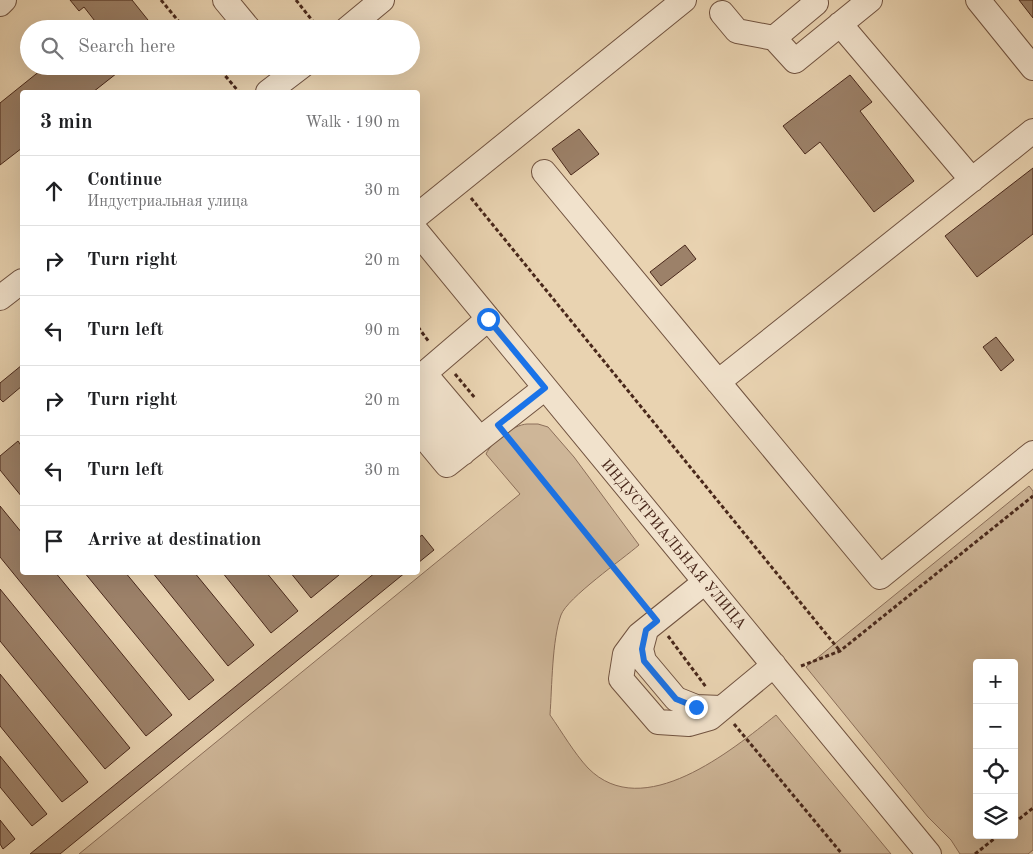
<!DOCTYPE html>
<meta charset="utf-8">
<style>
:root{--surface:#fff;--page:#f2f2f2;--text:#202124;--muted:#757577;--line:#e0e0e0}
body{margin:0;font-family:"Old Standard TT",serif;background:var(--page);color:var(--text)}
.controls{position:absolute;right:15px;bottom:15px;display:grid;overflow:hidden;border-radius:5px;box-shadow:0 5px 20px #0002}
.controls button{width:45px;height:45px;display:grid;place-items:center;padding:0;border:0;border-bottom:1px solid var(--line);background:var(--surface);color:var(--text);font:25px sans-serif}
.stop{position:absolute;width:15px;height:15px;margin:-11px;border:4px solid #1a73e8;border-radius:50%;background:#fff}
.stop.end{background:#1a73e8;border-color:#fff;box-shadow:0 1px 5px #0008}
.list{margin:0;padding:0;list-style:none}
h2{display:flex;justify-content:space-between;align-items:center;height:65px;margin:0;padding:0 20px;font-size:21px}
h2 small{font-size:16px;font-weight:400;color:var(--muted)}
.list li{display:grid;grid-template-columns:32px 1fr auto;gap:15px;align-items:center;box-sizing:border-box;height:70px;padding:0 20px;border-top:1px solid var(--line)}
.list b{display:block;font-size:19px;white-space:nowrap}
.list p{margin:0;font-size:16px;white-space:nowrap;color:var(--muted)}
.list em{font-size:16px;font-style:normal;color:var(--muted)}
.icon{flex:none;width:28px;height:28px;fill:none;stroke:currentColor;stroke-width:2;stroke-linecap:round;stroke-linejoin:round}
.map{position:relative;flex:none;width:1033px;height:854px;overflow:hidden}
.search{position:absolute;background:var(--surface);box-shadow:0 5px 20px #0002;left:20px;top:20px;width:400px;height:55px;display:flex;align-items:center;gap:12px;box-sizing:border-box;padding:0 18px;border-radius:28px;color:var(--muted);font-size:19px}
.panel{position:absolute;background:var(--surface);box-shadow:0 5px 20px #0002;left:20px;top:90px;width:400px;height:485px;border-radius:5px}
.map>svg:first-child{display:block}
</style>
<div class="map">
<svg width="1033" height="854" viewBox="0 0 1033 854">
<rect width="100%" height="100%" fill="#e9d3b1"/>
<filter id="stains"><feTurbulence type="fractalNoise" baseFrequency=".004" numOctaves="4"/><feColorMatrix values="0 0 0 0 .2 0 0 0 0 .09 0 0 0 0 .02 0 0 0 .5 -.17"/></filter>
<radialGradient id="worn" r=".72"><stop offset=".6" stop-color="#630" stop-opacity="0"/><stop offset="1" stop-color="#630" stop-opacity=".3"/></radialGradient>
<path fill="#ceb698" stroke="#8c6f5a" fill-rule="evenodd" d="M527,424H538L548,427L574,457L639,545C623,559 567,598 561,615C552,640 552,687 550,715C562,732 574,753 588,768C643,824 732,750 776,715L891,854H79L520,494L486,454C492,441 513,425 527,424Z
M1029,486L1033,491V850L1028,854H960L951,840L928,817L806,667ZM977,663H1014V835H977Z"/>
<path fill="#9c8169" stroke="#49281b" d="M70,0H132L152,25L151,29H94L98,25L84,7L79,11Z
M1019,0H1033V18Z
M46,66H126L93,92H22V148L0,165V103Z
M850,75L872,102L860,111L914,181L874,212L820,142L805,154L783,126Z
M579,129L599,154L571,175L552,149Z
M1033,168V234L977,277L945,236Z
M685,245L696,259L661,286L650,272Z
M996,337L1014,360L1001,371L983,347Z
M22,365V386L3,402L0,399V383Z
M18,441L22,447V497L0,470V456Z
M0,506L22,533V572H55L172,715L146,736L0,557Z
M422,535L434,550L418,563V538Z
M84,572H125L214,680L189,700Z
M152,572H194L254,645L228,666Z
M222,572H266L298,611L271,633Z
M290,572H337L339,575L311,598Z
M376,572H406L60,854H30Z
M0,589L130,748L105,769L0,641Z
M0,674L88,782L62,802L0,726Z
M0,756L47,814L32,826L0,787Z
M0,820L15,839L3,849L0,844Z"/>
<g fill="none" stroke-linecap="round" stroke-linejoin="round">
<defs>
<path id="minor" d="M225,0L249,29
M978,0L1033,68
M0,4L4,0
M722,13L737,31L774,38L816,3L814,0
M840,24L972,180
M347,29L382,0
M774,38L795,61L870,0
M268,92L302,66
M544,172L880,577L1033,453
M418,215L684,0
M418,233L929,854
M0,298L22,281
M424,373L480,439
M418,379L488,319
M718,382L1033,131
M418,396L463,453
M418,430L447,465L545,388
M705,582L639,635L625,654L621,679L658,722L689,724L710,718L774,665
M646,630L641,649L644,661L676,699L696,707L721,708"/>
</defs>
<use href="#minor" stroke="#715340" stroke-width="26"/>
<path stroke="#49281b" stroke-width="3" stroke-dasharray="4 2.5" stroke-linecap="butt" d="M161,0L185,29
M296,0L319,29
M217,66L239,92
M471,198L840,651
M418,327L429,342
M455,374L475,398
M511,441L644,605
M668,636L706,687
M801,666L840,651L1033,496
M734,724L842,854
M1014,823L1033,808
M975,854L999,835"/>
<use href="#minor" stroke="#f1e2cc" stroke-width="24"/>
</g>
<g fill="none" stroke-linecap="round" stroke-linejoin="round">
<path stroke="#1a73e8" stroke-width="6" d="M488,319L545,388L498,425L657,621L646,630L642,649L644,661L676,699L696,707"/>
</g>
<g text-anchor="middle" stroke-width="5" stroke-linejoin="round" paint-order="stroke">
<g font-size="15" fill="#49281b" stroke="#f1e2cc">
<text transform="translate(674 544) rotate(50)" y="5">ИНДУСТРИАЛЬНАЯ УЛИЦА</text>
</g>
</g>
<rect width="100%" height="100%" filter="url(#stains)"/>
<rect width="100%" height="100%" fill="url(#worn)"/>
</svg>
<div class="controls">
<button>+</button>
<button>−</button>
<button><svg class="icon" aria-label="locate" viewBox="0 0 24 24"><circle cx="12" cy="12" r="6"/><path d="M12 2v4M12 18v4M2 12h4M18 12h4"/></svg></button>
<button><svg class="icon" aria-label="layers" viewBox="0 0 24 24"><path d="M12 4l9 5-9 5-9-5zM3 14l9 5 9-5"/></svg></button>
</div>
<div class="stop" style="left:488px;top:319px"></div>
<div class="stop end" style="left:696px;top:707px"></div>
<div class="search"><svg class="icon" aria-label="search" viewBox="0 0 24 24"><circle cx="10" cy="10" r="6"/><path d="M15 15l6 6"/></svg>Search here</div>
<section class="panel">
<h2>3 min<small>Walk · 190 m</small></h2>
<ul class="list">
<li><svg class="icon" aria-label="ahead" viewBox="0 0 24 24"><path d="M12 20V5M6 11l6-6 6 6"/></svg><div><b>Continue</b><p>Индустриальная улица</p></div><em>30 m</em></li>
<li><svg class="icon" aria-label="right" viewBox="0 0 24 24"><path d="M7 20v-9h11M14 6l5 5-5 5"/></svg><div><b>Turn right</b></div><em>20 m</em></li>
<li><svg class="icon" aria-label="left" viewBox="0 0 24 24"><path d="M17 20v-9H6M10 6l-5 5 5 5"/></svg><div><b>Turn left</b></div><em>90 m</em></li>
<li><svg class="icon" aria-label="right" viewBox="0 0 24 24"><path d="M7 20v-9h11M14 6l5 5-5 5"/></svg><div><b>Turn right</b></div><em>20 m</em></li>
<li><svg class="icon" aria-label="left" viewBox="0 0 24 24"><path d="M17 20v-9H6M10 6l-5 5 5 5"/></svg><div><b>Turn left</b></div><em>30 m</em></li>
<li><svg class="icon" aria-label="arrive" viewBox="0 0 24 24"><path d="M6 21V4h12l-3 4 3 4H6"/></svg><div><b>Arrive at destination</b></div></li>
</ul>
</section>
</div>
